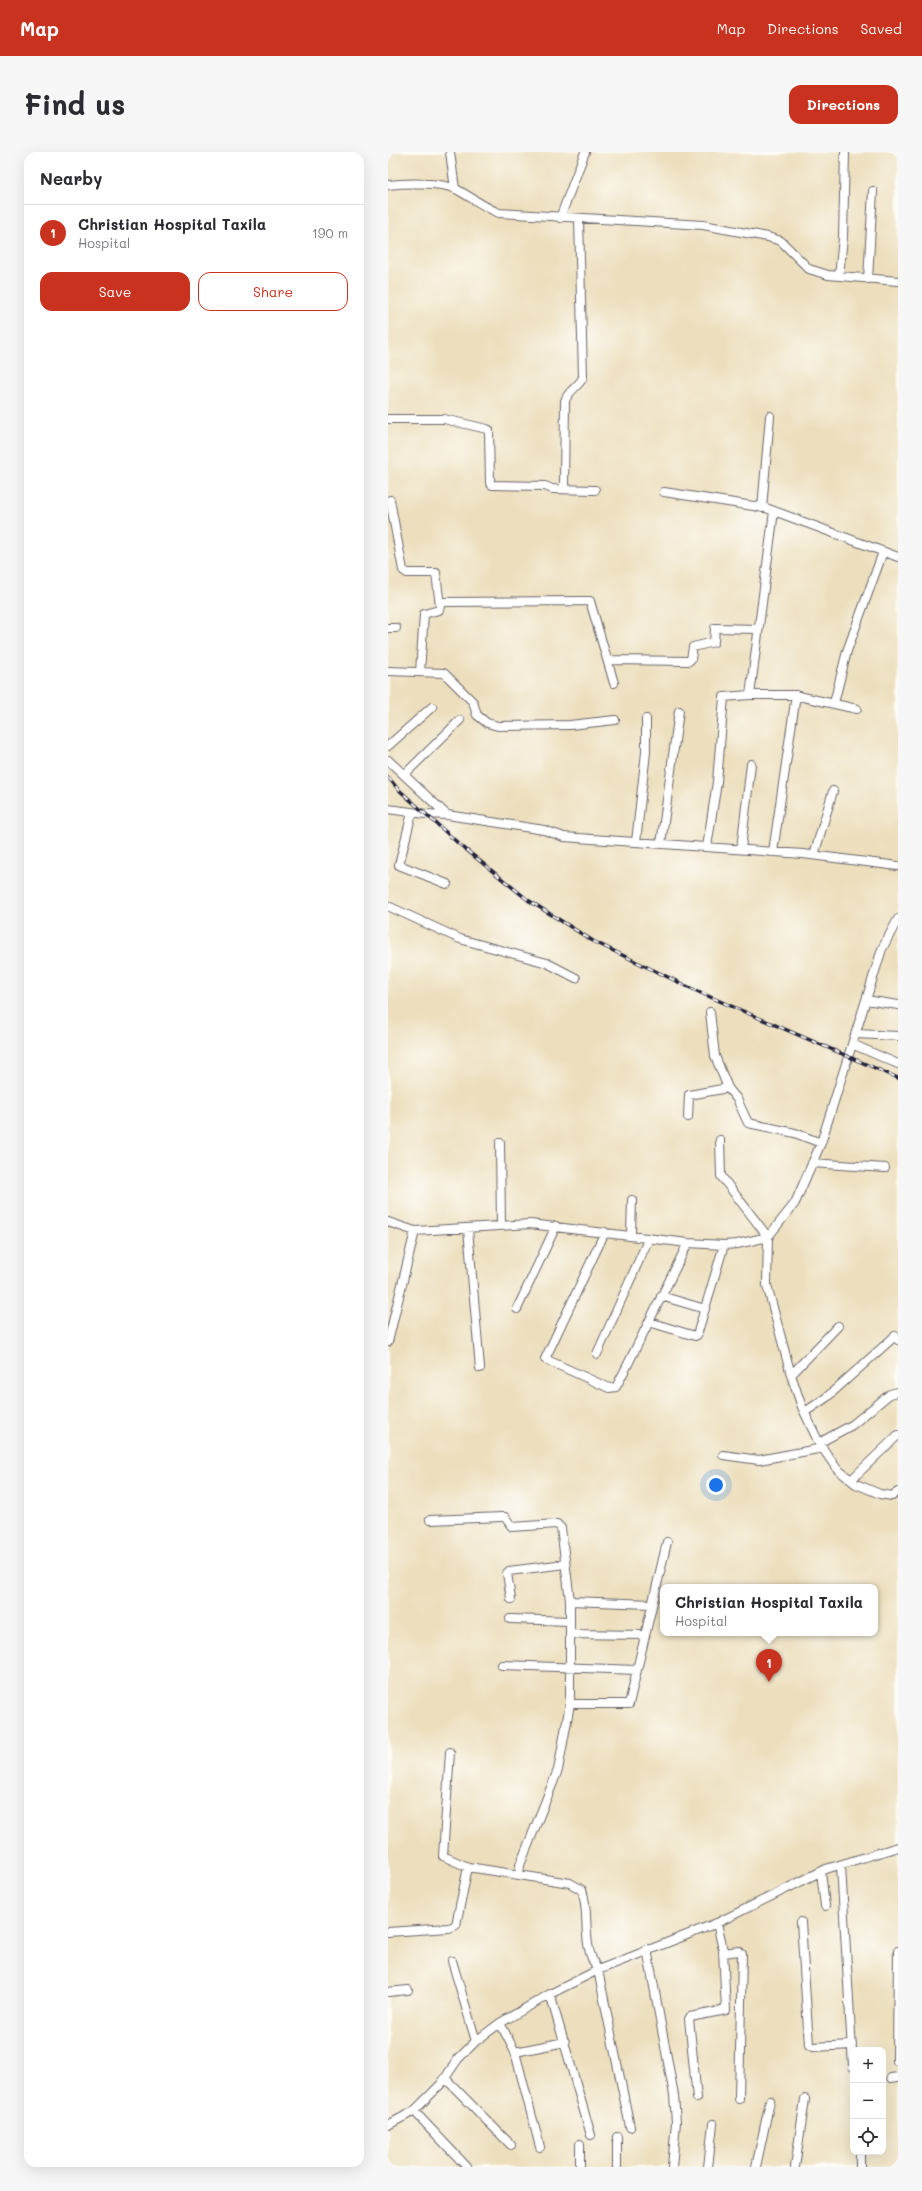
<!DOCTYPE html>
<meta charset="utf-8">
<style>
:root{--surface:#fff;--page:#f7f7f7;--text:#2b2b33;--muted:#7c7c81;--line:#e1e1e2;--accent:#c8321e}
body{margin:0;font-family:Mali,sans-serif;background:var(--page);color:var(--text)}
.controls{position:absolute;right:12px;bottom:12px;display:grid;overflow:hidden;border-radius:8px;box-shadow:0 4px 16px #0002}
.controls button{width:36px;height:36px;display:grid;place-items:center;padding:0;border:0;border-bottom:1px solid var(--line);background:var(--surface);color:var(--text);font:20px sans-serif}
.you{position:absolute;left:328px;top:1333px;width:14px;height:14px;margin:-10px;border:3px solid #fff;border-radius:50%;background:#1a73e8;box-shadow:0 0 0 6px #1a73e833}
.badge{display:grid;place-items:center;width:26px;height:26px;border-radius:50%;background:var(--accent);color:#fff;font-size:13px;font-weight:700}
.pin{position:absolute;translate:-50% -33px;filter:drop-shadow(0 1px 2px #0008)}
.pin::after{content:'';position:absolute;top:21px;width:14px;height:12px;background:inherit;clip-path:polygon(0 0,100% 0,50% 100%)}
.popup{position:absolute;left:272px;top:1432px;width:218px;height:52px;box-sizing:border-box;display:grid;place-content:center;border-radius:8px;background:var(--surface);filter:drop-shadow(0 1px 3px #0005);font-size:13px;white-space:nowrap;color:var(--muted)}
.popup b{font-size:15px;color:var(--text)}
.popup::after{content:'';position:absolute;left:50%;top:100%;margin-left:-8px;border:8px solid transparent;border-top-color:var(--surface)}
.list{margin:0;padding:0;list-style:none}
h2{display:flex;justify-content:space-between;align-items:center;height:52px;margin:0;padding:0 16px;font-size:17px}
h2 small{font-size:13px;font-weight:400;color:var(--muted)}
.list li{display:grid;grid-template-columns:26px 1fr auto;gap:12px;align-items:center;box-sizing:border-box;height:56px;padding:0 16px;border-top:1px solid var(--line)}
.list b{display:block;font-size:15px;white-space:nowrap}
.list p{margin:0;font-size:13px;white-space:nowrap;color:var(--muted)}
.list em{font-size:13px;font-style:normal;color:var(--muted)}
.actions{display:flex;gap:8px;padding:12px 16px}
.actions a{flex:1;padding:9px 0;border:1px solid var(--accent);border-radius:12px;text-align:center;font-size:14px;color:var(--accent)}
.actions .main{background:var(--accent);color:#fff}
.icon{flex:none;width:22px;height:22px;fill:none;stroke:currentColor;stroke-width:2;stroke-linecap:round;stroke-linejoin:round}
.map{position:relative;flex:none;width:510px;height:2015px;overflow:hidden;border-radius:12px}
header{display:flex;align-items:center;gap:24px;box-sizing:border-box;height:56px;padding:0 20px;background:var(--accent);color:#fff}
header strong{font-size:19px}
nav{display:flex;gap:22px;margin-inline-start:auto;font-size:14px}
.intro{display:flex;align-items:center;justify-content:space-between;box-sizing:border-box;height:96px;padding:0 24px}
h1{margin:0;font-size:28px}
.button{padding:10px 18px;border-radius:12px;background:var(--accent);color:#fff;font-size:14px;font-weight:700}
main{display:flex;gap:24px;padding:0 24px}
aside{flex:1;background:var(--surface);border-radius:12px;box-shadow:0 4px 16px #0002}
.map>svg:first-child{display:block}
</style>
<header>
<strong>Map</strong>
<nav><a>Map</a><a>Directions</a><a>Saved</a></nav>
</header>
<div class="intro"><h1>Find us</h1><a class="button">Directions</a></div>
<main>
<aside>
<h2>Nearby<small></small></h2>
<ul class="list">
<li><span class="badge">1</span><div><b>Christian Hospital Taxila</b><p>Hospital</p></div><em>190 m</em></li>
</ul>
<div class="actions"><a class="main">Save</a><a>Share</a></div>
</aside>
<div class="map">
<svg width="510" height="2015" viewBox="0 0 510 2015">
<rect width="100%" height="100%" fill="#fdfcf7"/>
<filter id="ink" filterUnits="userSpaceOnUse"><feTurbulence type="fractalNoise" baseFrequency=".025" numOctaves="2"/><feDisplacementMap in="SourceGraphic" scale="8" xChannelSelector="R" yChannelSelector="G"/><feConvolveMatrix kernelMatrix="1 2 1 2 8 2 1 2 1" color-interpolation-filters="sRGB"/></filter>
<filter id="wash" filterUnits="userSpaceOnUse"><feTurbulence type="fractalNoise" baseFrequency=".012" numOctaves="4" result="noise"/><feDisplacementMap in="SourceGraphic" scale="16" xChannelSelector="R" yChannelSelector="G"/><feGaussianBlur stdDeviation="0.9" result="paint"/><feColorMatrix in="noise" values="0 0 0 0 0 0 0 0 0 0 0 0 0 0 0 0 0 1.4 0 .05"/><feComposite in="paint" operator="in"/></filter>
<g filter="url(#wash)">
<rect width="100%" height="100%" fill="#eddfbd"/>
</g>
<g filter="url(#ink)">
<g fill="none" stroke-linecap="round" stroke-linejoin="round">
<defs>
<path id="minor" d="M62,0L67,37
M0,33C17,31 52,30 68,37C83,45 94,54 111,61L315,73L380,85L393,89L421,117L440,123L510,129
M172,66L197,0
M451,124L455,86L457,1
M480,127L485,39
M0,267H56L99,277L101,278L102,331L104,333L157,334L164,337L207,338
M176,334L177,249C180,238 191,235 195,225L191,67
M276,340L378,356L510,405
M2,348L15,418L19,421H48L52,454L51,458L36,462L32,520
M374,356L382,264
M52,450L202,449L226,531
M0,476H8
M221,508L301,509L303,507L305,495L326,490L327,476L370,477
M0,519L56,521L85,550L89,563L99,571L110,574L182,573L227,568
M362,543L386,359
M446,551L459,499L495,400
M0,594L44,555
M0,608L59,663
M16,623L72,568
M0,657L38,662L59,663L156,678L176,685L415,702L510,714
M24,661L11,713L59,732
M248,690L258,600V567
M273,692L291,559
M319,695L329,630L336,545L362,543H406L469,557
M353,697L363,612
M385,700L408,543
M426,703L445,639
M0,754L72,787L159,811L188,826
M478,848L510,853
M322,860L327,904L340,936L349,947L360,971L407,981L433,991
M468,882L510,884
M464,892L510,912
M300,965L301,943L340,936
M332,988L333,1024L380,1085L379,1133L403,1223L414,1255L431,1291L449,1317L468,1332L492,1342L504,1344L510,1340
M112,991L113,1072
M424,1011L497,1016
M0,1070L27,1079L142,1072L300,1091L336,1093L349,1092L380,1085L407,1051L433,991L494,797L510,767
M80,1077L92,1216
M217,1080L157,1207L221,1236L228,1235L238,1216L300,1091
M243,1083L244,1048
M273,1144L317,1157
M129,1157L168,1074
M261,1170L307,1184L309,1183L336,1093
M0,1190L27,1079
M209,1202L261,1086
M403,1223L450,1174
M417,1260L439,1245L507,1184L510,1188
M431,1291L464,1273L502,1242L510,1240
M335,1303L371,1308L435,1296
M463,1328L510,1283
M42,1368L114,1365H117L124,1375L169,1372L173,1376L182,1449V1552L170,1618L132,1713L131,1723L182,1731L194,1738C203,1763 192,1792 210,1818L242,1975
M123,1447L119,1421L121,1419L177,1412
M182,1449L264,1452
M122,1467L182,1469
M182,1482L257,1483
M114,1513L249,1518
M182,1552H241L279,1390
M62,1600L55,1704L80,1715L131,1723
M453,1714L465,1915
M433,1720L437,1754
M413,1770L421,1893L425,1895L464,1893
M0,1780L61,1776L68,1773L80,1715
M259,1797L286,1943L288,1970L284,2015
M335,1801L351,1799L354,1802L351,1947
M64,1809L88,1889
M0,1840L20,1838
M162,1842L203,1983
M112,1871L127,1900L152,1995
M127,1900L177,1890
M509,1909L510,1799
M57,1926L123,1993
M503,1926L510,1925
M309,1946L301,1867L302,1865L338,1858L335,1798L329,1771
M26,1959L79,2015
M0,1973L26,1959L53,1932L70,1907L88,1889L112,1871L162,1842L210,1818L329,1771L438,1717L510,1695
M229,1985V2015
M192,2015V1992
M320,2015L325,1972
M368,2015L382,1949
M407,2015L417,1947
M472,2015V2000"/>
</defs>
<use href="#minor" stroke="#696468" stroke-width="10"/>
<use href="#minor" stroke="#fff" stroke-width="8"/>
<defs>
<path id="rail" d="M0,625L10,637L71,692L140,748L205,789L313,841L510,926"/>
</defs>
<use href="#rail" stroke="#22223b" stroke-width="3.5"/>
<use href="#rail" stroke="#fdfcf7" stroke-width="2" stroke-dasharray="6" stroke-linecap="butt"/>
</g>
</g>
</svg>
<div class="controls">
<button>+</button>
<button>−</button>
<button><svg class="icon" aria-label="locate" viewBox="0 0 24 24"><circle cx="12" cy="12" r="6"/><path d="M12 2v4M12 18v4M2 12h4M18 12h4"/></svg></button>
</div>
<div class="you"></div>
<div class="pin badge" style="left:381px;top:1530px">1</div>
<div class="popup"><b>Christian Hospital Taxila</b>Hospital</div>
</div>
</main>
